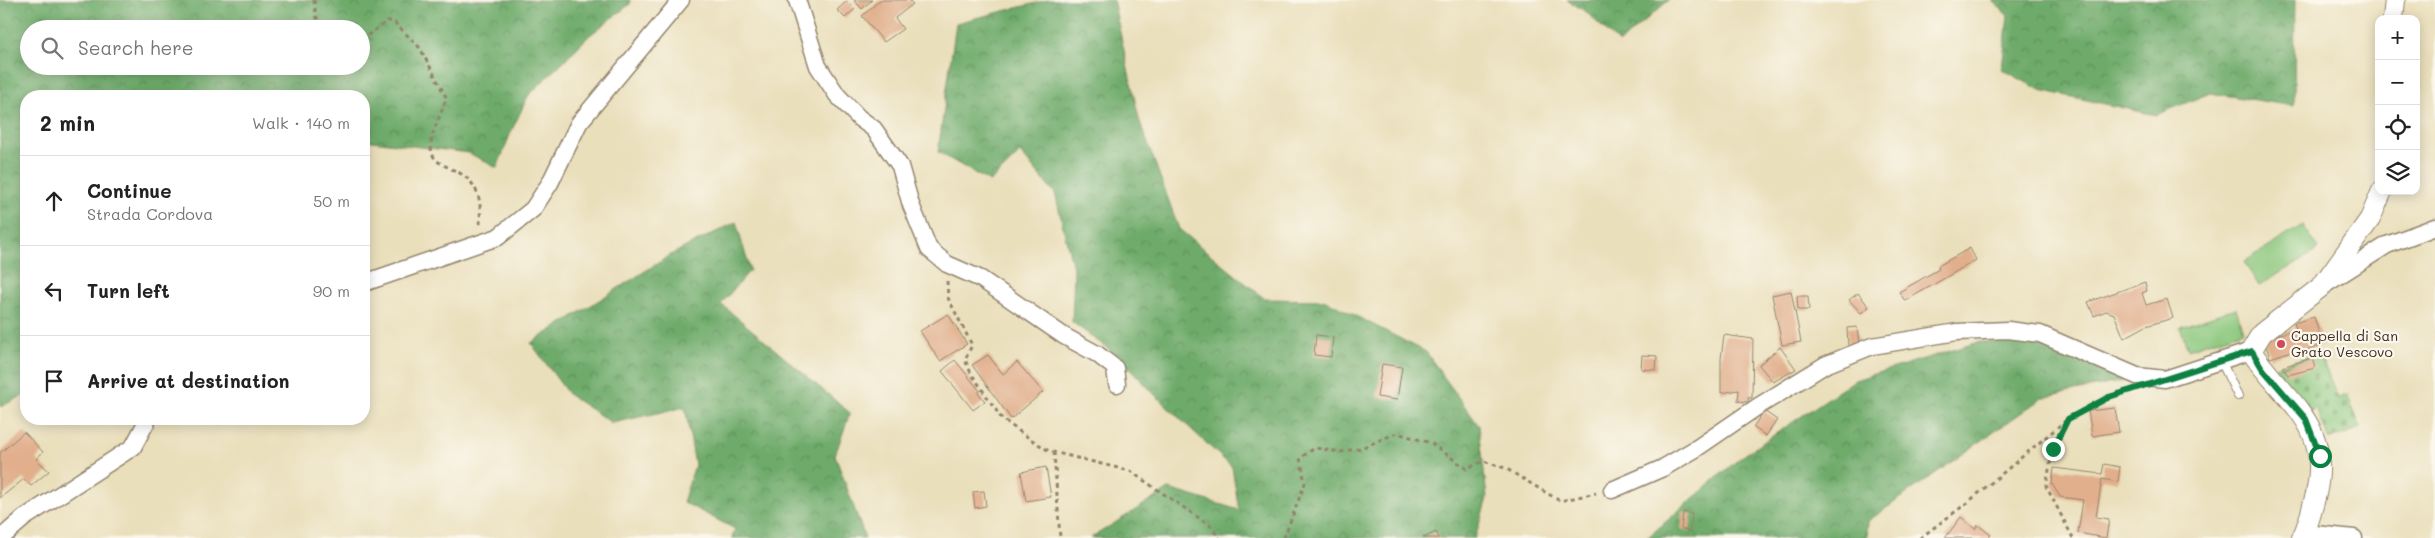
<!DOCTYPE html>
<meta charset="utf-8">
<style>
:root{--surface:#fff;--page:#f6f6f6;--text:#222;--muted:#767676;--line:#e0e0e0}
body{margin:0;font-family:Mali,sans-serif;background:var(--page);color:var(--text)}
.controls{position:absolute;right:15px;top:15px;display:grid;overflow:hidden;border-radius:10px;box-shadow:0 2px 12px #0003}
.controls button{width:45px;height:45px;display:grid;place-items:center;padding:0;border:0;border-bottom:1px solid var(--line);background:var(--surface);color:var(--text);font:25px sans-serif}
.stop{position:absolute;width:15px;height:15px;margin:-11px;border:4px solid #0b8043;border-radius:50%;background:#fff}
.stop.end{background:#0b8043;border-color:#fff;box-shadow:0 1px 5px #0008}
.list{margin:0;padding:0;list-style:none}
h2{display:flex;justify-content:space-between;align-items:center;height:65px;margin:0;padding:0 20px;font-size:21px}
h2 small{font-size:16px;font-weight:400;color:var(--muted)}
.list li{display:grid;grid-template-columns:32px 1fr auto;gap:15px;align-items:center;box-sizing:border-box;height:90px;padding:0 20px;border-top:1px solid var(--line)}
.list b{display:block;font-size:19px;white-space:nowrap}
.list p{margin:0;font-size:16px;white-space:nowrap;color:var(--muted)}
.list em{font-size:16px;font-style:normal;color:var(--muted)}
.icon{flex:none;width:28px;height:28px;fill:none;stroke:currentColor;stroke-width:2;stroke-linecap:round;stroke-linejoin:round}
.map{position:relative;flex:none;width:2435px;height:538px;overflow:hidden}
.search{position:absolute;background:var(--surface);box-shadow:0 2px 12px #0003;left:20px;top:20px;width:350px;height:55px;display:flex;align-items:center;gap:12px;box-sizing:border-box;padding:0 18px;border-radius:28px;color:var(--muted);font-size:19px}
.panel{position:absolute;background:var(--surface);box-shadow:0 2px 12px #0003;left:20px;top:90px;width:350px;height:335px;border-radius:20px}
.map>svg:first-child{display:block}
</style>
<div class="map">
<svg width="2435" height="538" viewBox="0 0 2435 538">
<defs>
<pattern id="forest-crowns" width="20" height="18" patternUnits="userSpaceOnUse" patternTransform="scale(1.25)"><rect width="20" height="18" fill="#6eab6b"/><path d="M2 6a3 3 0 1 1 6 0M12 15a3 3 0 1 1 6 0" fill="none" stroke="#5c8b57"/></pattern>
<pattern id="cemetery-stones" width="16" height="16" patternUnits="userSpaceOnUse" patternTransform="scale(1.25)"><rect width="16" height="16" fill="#89c67b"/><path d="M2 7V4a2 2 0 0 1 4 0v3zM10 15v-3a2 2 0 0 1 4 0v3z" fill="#71a164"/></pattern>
</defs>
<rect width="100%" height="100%" fill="#fbf7ec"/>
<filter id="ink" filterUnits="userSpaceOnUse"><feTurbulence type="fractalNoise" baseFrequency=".02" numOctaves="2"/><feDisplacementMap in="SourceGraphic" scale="10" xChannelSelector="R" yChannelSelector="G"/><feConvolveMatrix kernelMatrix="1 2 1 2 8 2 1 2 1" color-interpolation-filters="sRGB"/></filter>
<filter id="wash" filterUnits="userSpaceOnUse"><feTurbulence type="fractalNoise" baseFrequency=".0096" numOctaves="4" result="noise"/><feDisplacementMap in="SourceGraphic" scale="20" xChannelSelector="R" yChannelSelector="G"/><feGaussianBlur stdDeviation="1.12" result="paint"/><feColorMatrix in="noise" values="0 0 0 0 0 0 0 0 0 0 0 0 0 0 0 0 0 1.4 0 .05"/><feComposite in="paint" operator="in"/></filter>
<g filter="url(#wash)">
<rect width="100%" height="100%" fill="#eadfbb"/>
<path fill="url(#forest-crowns)" stroke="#546a44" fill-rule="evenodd" d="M0,0H630V4L590,35L528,96L511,132L497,168L469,153L364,140V96H26V394L0,407ZM29,29H361V66H29Z
M1048,0H1113L1139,119L1179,229L1265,299L1325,300L1426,352L1479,426L1487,498L1475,538H1091L1169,489L1239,510L1232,467L1162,402L1118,356L1072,322L1074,272L1055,193L1020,153L990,182L938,152L956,23Z
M1567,0H1669L1619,43L1585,11Z
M1992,0H2295L2294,106L2210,93L2156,115L2040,90L2002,69L2008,16Z
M736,222L750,270L721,304L850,413L835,455L865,538H732L735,529L683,502L695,465L685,407L612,423L569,395L531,343L674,253Z
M2045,341L2123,381L2042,398L1868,521L1867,538H1647L1740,458L1855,380L1979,342Z"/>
<path fill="url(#cemetery-stones)" stroke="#62784c" d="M2319,353L2338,398L2347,395L2361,428L2329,440L2316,408L2308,412L2275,367Z"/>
<path fill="#89c67b" stroke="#62784c" d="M2303,225L2319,249L2259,286L2244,262Z
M2236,308L2243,331L2188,349L2180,327Z"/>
<g id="blocks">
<path fill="#e1af8c" d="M854,0H872L862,9Z
M880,0H909L913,4L895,18L903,29L884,42L862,16Z
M847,1L855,9L845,18L837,10Z
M1970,248L1976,260L1905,301L1899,292L1939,269L1938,266Z
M2145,282L2147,291L2142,293L2146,305L2167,299L2173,318L2146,326L2124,338L2114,314L2106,311L2094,316L2088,302Z
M1791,291L1801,342L1782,345L1772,295Z
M1858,293L1869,307L1861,313L1849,300Z
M1797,296H1808L1809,310H1798Z
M948,314L967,344L940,361L920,331Z
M2314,317L2323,345L2298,353V349L2270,358L2264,339L2296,329L2294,323Z
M1857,327L1859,344L1848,346L1847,328Z
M1316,335L1333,337L1331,357L1314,355Z
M1724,335L1753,339L1752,398H1748V402L1738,401L1739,390L1721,393V359Z
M1780,347L1796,369L1773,382L1759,365Z
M988,355L1003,374L1017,362L1043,392L1011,419L972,365Z
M1642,355L1657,356L1656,370L1641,369Z
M2312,358L2315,368L2288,375L2282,367Z
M955,360L980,391L978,393L985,401L973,410L942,371Z
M1382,364L1402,367L1397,400L1377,397Z
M2115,408L2119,432L2092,436L2088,411Z
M1764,411L1777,420L1766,436L1753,427Z
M24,432L43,452L36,459L49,471L31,486L24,479L0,498V453Z
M2104,464L2120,467L2118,482L2102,479L2096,517L2109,519L2106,538L2078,533L2083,500L2060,497L2052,484L2054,468L2102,474Z
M1046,467L1051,497L1026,501L1021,472Z
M984,491L986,506L975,508L973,492Z
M1683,512L1692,514L1690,531L1681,529Z
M1961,517L1975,529L1978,525L1991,535L1988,538H1945Z
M1436,532L1439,538H1423Z"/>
</g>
</g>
<g filter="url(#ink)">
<use href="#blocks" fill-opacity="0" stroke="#92846c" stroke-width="1"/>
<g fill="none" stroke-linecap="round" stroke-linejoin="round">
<defs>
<path id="service" d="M2221,361L2238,396"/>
<path id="minor" d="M797,0L818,66L837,95L859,118L874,129L900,166L911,205L929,249L947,264L981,279L1064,336L1097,354L1115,368L1117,384
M364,283L498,237L533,209L550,183L579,123L681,0
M2326,284L2387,245L2435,227
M1612,490L1663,468L1697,448L1757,407L1825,365L1872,346L1957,332L2008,330L2040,334L2137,376L2165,379L2251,351
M2305,533L2354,538
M1,538L24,518L133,447L148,419"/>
<path id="tertiary" d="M2393,19L2395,0
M2302,538C2309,524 2312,509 2316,494C2332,422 2285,403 2251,351L2262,333L2322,286L2370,219L2382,191"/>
</defs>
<use href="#service" stroke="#92846c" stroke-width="10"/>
<use href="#minor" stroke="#92846c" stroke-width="19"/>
<use href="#tertiary" stroke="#92846c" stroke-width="22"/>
<path stroke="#92846c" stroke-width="3" stroke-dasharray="4 4" stroke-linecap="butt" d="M314,0L316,16L323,29
M361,40L388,21H393L420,48L446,97C443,114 427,135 432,153C438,172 471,165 479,199C481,207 480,217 480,226
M947,281L948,298L972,345L965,360L971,373L1002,419L1026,436L1049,451L1130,471L1211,526L1219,538
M1054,452L1060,538
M1284,538L1305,483L1300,458L1315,448L1341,452L1361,448L1397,433L1431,443L1467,469L1483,461L1505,468L1560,501L1596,493
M1920,538L1967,503L2065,421
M2073,538L2046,486L2053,449L2067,419L2109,397L2128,390"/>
<use href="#service" stroke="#fff" stroke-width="8"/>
<use href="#minor" stroke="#fff" stroke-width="16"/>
<use href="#tertiary" stroke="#fff" stroke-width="20"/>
</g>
</g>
<g fill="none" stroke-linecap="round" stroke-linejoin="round" filter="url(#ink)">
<path stroke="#0b8043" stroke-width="6" d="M2053,449L2068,419L2109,397L2252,351L2262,368L2306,419L2320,456"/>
</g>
<circle fill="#d1495b" stroke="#fbf7ec" stroke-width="2" cx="2281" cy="344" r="5"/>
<g text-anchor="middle" stroke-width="4.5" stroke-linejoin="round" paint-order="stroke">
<g font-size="14" fill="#3b2a1e" stroke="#fbf7ec" text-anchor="start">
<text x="2291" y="341">Cappella di San<tspan x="2291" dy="16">Grato Vescovo</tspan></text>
</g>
</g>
</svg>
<div class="controls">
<button>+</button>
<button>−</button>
<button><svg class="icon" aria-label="locate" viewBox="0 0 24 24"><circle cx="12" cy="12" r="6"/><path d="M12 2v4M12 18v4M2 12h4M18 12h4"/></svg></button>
<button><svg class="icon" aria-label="layers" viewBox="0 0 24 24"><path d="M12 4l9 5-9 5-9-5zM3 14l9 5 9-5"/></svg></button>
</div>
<div class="stop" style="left:2320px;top:456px"></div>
<div class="stop end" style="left:2053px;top:449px"></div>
<div class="search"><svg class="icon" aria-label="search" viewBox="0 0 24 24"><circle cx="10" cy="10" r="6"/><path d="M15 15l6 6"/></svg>Search here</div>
<section class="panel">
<h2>2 min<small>Walk · 140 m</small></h2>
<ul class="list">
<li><svg class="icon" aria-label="ahead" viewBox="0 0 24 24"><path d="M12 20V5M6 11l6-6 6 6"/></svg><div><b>Continue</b><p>Strada Cordova</p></div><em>50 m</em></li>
<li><svg class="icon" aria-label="left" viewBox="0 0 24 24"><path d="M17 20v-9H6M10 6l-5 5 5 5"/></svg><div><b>Turn left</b></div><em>90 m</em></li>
<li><svg class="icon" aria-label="arrive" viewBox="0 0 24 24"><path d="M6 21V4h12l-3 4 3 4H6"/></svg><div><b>Arrive at destination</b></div></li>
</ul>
</section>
</div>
